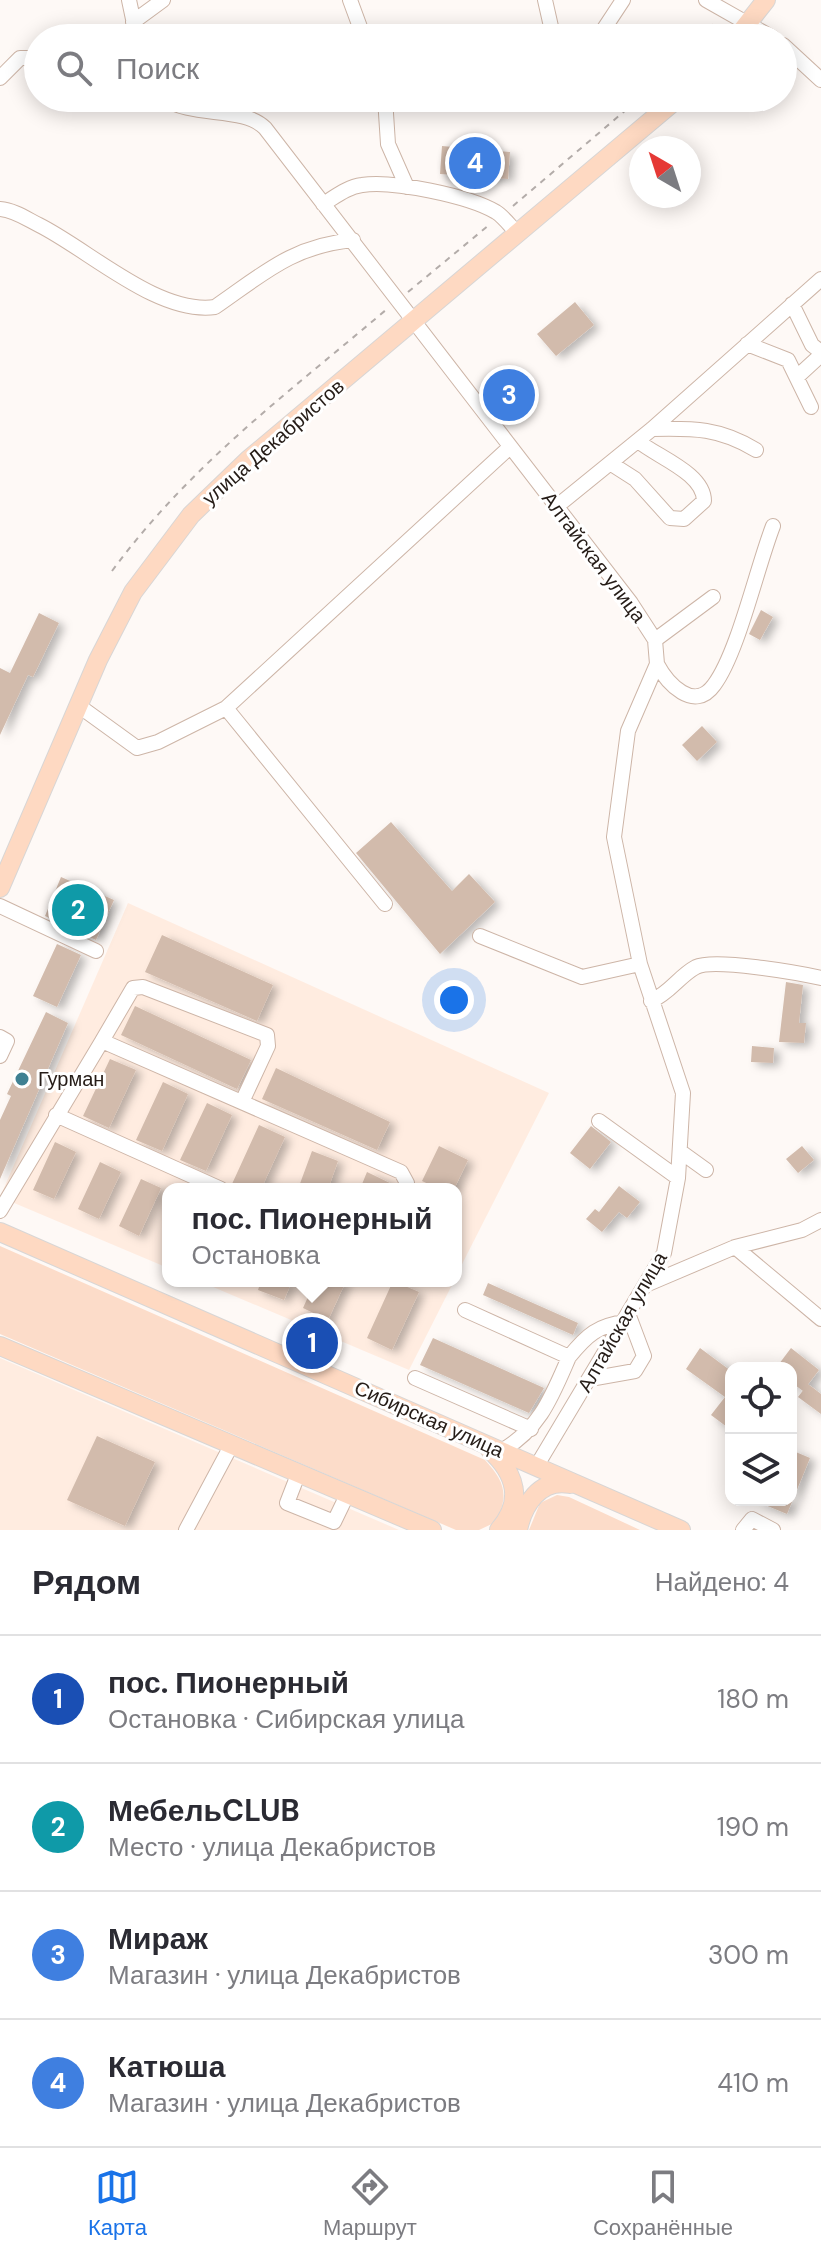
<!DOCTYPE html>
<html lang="ru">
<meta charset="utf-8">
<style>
:root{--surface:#fff;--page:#f2f2f3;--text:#2b2b33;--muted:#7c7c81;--line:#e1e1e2;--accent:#1a73e8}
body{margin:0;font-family:"DM Sans",sans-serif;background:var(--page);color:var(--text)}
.controls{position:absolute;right:24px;bottom:24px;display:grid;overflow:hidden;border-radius:16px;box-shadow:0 4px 20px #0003}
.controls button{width:72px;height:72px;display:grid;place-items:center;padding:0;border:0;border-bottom:2px solid var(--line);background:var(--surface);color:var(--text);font:40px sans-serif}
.compass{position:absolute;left:629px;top:136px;width:72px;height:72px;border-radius:50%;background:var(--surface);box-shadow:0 4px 20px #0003;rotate:321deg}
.you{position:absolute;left:454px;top:1000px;width:28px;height:28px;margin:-20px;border:6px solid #fff;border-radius:50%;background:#1a73e8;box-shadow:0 0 0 12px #1a73e833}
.badge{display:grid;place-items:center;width:52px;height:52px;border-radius:50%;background:var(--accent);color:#fff;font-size:26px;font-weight:700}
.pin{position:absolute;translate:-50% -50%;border:4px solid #fff;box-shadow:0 2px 8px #0006}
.popup{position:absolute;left:162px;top:1183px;width:300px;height:104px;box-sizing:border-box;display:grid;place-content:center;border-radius:16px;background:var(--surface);filter:drop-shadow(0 2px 6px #0005);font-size:26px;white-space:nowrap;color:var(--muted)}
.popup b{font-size:30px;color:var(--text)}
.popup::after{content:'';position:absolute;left:50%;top:100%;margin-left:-16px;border:16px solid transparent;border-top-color:var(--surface)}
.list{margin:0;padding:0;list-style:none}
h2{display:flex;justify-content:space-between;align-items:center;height:104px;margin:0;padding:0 32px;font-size:34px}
h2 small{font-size:26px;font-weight:400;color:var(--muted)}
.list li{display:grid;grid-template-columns:52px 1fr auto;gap:24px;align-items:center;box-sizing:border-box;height:128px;padding:0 32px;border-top:2px solid var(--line)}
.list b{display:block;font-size:30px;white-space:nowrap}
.list p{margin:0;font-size:26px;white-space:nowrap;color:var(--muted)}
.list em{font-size:26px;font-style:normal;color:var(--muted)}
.icon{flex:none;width:44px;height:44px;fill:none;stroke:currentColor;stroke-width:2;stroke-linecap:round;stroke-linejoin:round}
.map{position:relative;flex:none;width:821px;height:1530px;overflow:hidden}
.search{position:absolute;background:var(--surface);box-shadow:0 4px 20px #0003;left:24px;right:24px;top:24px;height:88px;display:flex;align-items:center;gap:20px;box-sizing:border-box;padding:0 28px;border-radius:44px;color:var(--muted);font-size:30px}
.sheet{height:616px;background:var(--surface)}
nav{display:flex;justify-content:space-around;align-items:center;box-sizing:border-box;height:112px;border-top:2px solid var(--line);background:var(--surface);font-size:22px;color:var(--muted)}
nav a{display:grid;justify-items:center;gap:4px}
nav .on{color:var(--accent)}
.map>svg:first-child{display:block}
</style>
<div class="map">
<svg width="821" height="1530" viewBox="0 0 821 1530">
<defs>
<filter id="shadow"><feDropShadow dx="6" dy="3.5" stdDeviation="4" flood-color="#0004"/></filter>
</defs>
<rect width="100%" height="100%" fill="#fef9f6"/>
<path fill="#ffece0" d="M128,903L549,1093L456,1276V1189H168V1268L0,1197Z
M199,1281H454L409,1370Z
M0,1358L399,1530H0Z"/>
<path fill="#fcdcc9" d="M0,1246L485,1460C505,1482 509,1495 496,1522L479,1530H456L0,1334Z
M557,1495L569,1497L640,1530H529L540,1503Z"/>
<path fill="#d2bbac" filter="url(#shadow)" d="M442,146L510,152L508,179L440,174Z
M575,302L594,325L556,356L537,334Z
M499,386L520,387L519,404H498Z
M761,610L773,617L760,640L749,634Z
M39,613L59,623L33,677L28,675L0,735V668L10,673Z
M702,726L717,742L697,761L682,745Z
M391,822L452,891L469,874L495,902L440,954L356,853Z
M61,877L114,900L96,940L45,916Z
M162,935L273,985L257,1021L145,972Z
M57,944L81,955L57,1007L33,996Z
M786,982L803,985L799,1023H806L804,1043L779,1042Z
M135,1006L251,1060L237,1089L121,1035Z
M46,1012L68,1023L0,1179V1120L11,1096L7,1094Z
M752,1046L774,1048L773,1063L751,1062Z
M110,1059L136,1070L109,1128L83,1116Z
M276,1068L390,1122L377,1150L262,1099Z
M163,1082L188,1094L162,1151L136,1140Z
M207,1103L232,1115L206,1171L180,1160Z
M259,1125L285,1137L261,1189H244L232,1184Z
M591,1126L611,1142L590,1169L570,1153Z
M55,1142L76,1152L54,1199L33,1190Z
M439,1146L468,1160L454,1189H439L422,1181Z
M802,1146L814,1160L798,1173L786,1159Z
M312,1151L338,1161L328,1189H298Z
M100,1162L121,1172L99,1219L78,1209Z
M367,1172L396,1186V1189H360Z
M141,1179L161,1188L139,1236L119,1226Z
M619,1186L640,1202L627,1218L619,1212L602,1232L586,1219L595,1209L599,1212Z
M261,1281H292L284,1300L258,1290Z
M315,1281H346L328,1320L303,1308Z
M393,1281L419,1292L392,1350L367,1338Z
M488,1283L578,1323L573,1335L483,1295Z
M433,1338L544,1388L529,1413L420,1365Z
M700,1348L731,1371V1430L711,1415L725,1397L686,1369Z
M791,1348L819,1370L803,1391L791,1382V1368H776Z
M808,1384L821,1394V1414L798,1397Z
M97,1436L155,1462L125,1526L67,1500Z
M791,1450L810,1458L787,1514L753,1500H791Z"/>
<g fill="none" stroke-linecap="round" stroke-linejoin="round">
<defs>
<path id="minor" d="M129,0L137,38
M350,0L364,38
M545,0L552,31L558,38
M706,0L773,38
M133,22L163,0
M598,38L623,0
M783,45L821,80
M0,78L20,58H38
M163,98C192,118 243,106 265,128L631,603L655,640L657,664L628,731L614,837L640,964L683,1093L678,1178L664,1253L536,1467
M385,98L388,144L407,187
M323,204C335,197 347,187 362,185C392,180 469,196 496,212C504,217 511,227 518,234
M0,209C14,210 27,219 39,225C89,250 158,315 215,307C263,274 292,246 353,240
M792,304L812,345L821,352
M747,344L788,360L811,407
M798,376L821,355
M652,429C694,428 720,428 756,450
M610,463L635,479L670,518L684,519L704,501C704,473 657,457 638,441
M556,507L652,429L821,279
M655,640L713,597
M657,664C667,683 694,713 714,685C738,653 757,567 773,526
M79,706L137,748L158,742L226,708
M385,904L226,708L510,447
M0,906L96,951
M480,936L582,977L640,964
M651,1001C670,993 679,976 696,967C714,958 799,973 821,978
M0,1037L7,1041L0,1056
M102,1041L133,988L143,987L267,1035L268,1046L242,1102
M56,1115L221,1189
M599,1121L678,1178
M681,1152L706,1170
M0,1211L102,1041L401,1172L407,1183L406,1189
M735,1247L821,1319
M648,1284L735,1247L802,1230L821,1220
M465,1310L569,1357C552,1396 540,1429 501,1451
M569,1357C587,1335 598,1325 626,1322
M415,1378L531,1429
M590,1379L635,1371L644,1356L629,1316
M299,1472L287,1503L334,1522L348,1493
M186,1530L232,1444
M743,1530L752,1519L773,1530"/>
<path id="major" d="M736,38L766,0
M0,888L98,660L133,592L191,515L248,460L678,98
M0,1232L681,1530
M0,1346L432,1530
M490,1450C516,1474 524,1501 499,1530
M518,1530C523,1505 540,1478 570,1484"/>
</defs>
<use href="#minor" stroke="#cdb5a7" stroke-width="16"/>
<use href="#major" stroke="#d8d6d5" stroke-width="20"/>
<path stroke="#b3aca9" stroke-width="2" stroke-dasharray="6 6" stroke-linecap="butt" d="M701,38L715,22
M513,206L640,98
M408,292L489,225
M112,571C191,464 287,394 387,309"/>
<use href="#minor" stroke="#fff" stroke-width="14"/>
<use href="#major" stroke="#fed9c2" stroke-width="18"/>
</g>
<circle fill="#3f8092" stroke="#fff" stroke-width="3" cx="22" cy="1079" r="8"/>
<g text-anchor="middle" stroke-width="6" stroke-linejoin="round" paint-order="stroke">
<g font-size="20" fill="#251c17" stroke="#fff">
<text transform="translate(273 442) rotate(-41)" y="7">улица Декабристов</text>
<text transform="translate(594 557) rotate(53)" y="7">Алтайская улица</text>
<text transform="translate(622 1322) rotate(-60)" y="7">Алтайская улица</text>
<text transform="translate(429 1419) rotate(24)" y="7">Сибирская улица</text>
</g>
<g font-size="20" fill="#251c17" stroke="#fff" text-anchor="start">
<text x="38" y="1086">Гурман</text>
</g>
</g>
</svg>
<div class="controls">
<button><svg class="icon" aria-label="locate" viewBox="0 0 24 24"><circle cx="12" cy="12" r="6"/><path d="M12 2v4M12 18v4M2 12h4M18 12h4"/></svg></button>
<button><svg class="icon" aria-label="layers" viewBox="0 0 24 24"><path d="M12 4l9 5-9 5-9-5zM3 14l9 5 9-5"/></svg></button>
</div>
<svg class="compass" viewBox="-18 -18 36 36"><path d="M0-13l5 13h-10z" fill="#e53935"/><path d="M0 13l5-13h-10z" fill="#7c7c81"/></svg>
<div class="you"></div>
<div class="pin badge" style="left:312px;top:1343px;background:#1a4fb4">1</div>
<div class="popup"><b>пос. Пионерный</b>Остановка</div>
<div class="pin badge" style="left:78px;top:910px;background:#0f9aa8">2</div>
<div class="pin badge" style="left:509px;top:395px;background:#3f7fe0">3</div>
<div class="pin badge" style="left:475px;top:163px;background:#3f7fe0">4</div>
<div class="search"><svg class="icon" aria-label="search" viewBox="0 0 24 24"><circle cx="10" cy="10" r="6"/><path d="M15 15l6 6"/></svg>Поиск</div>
</div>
<section class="sheet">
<h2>Рядом<small>Найдено: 4</small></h2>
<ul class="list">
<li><span class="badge" style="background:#1a4fb4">1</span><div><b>пос. Пионерный</b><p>Остановка · Сибирская улица</p></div><em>180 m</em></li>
<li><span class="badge" style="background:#0f9aa8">2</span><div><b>МебельCLUB</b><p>Место · улица Декабристов</p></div><em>190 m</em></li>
<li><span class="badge" style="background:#3f7fe0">3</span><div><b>Мираж</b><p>Магазин · улица Декабристов</p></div><em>300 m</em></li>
<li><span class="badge" style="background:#3f7fe0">4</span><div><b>Катюша</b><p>Магазин · улица Декабристов</p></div><em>410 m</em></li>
</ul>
</section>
<nav>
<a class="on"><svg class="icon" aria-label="map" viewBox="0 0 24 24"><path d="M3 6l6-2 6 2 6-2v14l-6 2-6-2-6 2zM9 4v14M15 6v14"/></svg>Карта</a>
<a><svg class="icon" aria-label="directions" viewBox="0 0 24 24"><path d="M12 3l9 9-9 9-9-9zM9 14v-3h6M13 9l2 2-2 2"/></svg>Маршрут</a>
<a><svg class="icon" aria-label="saved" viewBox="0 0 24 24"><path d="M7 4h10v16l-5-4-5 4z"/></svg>Сохранённые</a>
</nav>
